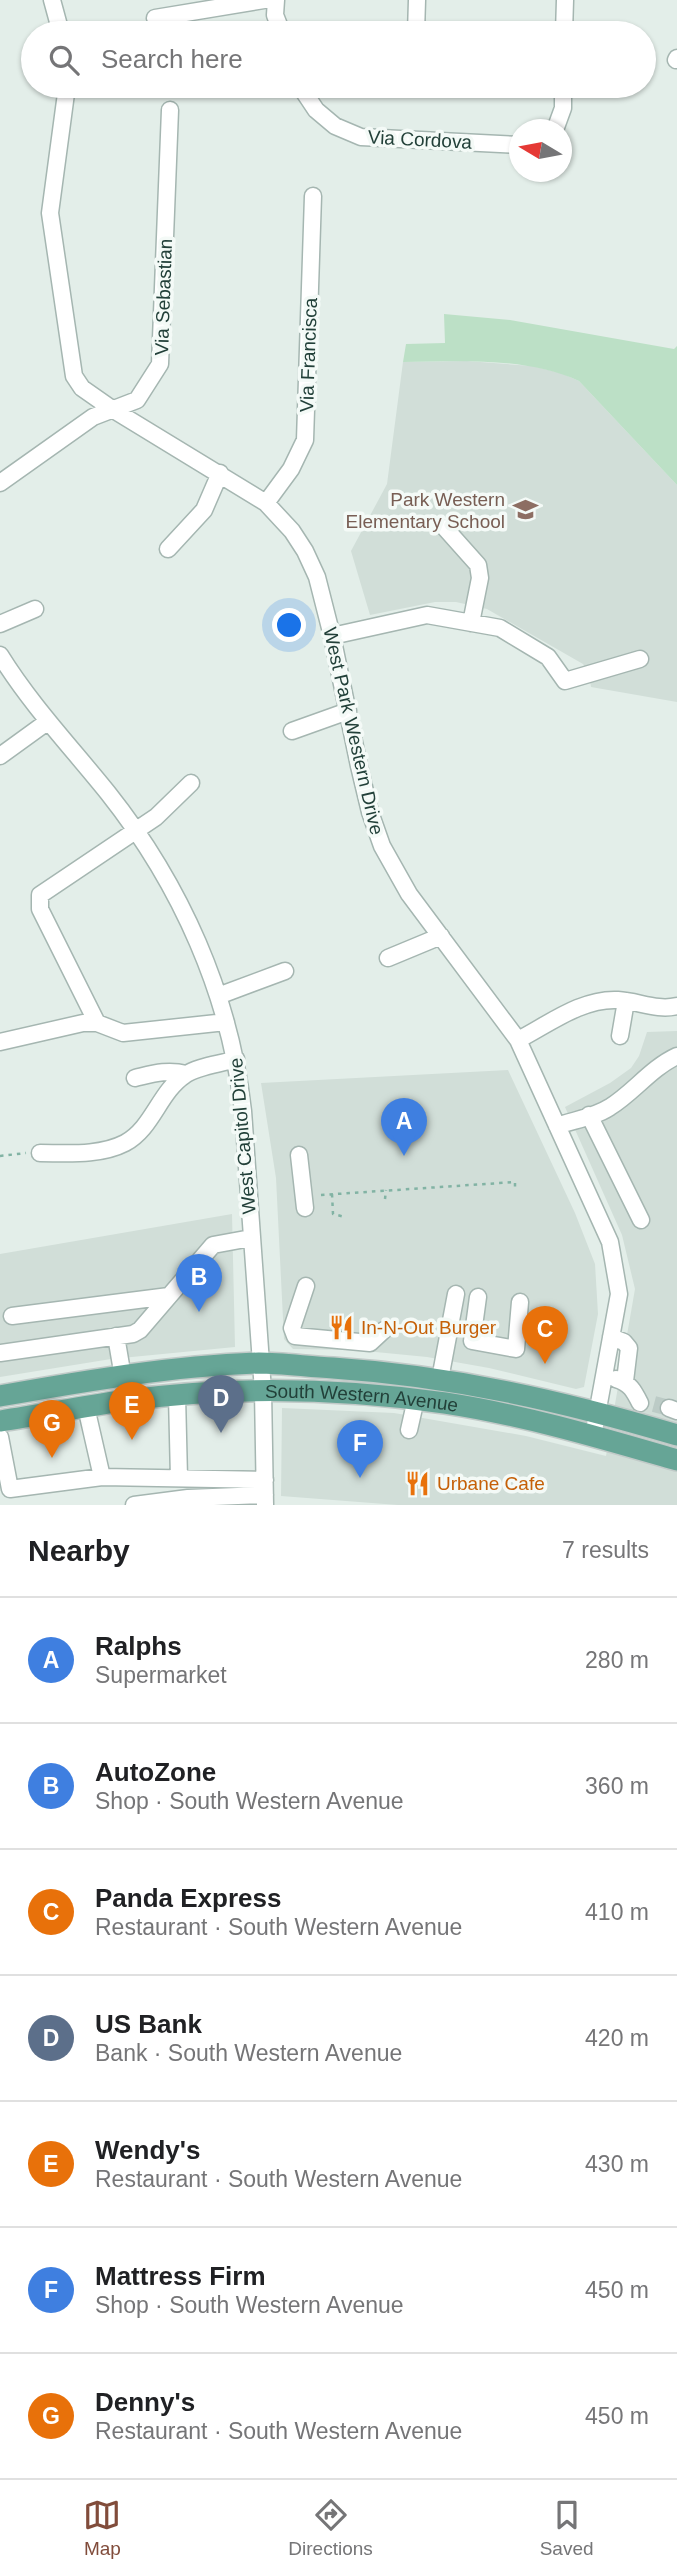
<!DOCTYPE html>
<meta charset="utf-8">
<style>
:root{--surface:#fff;--page:#f2f2f2;--text:#202124;--muted:#757577;--line:#e0e0e0;--accent:#814c3b}
body{margin:0;font-family:Arial,sans-serif;background:var(--page);color:var(--text)}
.compass{position:absolute;left:509px;top:119px;width:63px;height:63px;border-radius:50%;background:var(--surface);box-shadow:0 2px 5px #0004;rotate:280deg}
.you{position:absolute;left:290px;top:626px;width:24px;height:24px;margin:-18px;border:5px solid #fff;border-radius:50%;background:#1a73e8;box-shadow:0 0 0 10px #1a73e833}
.badge{display:grid;place-items:center;width:46px;height:46px;border-radius:50%;background:var(--accent);color:#fff;font-size:23px;font-weight:700}
.pin{position:absolute;translate:-50% -58px;filter:drop-shadow(0 2px 4px #0008)}
.pin::after{content:'';position:absolute;top:37px;width:24px;height:21px;background:inherit;clip-path:polygon(0 0,100% 0,50% 100%)}
.list{margin:0;padding:0;list-style:none}
h2{display:flex;justify-content:space-between;align-items:center;height:91px;margin:0;padding:0 28px;font-size:30px}
h2 small{font-size:23px;font-weight:400;color:var(--muted)}
.list li{display:grid;grid-template-columns:46px 1fr auto;gap:21px;align-items:center;box-sizing:border-box;height:126px;padding:0 28px;border-top:2px solid var(--line)}
.list b{display:block;font-size:26px;white-space:nowrap}
.list p{margin:0;font-size:23px;white-space:nowrap;color:var(--muted)}
.list em{font-size:23px;font-style:normal;color:var(--muted)}
.icon{flex:none;width:38px;height:38px;fill:none;stroke:currentColor;stroke-width:2;stroke-linecap:round;stroke-linejoin:round}
.map{position:relative;flex:none;width:677px;height:1505px;overflow:hidden}
.search{position:absolute;background:var(--surface);box-shadow:0 2px 5px #0004;left:21px;right:21px;top:21px;height:77px;display:flex;align-items:center;gap:18px;box-sizing:border-box;padding:0 24px;border-radius:38px;color:var(--muted);font-size:26px}
.sheet{height:973px;background:var(--surface)}
nav{display:flex;justify-content:space-around;align-items:center;box-sizing:border-box;height:98px;border-top:2px solid var(--line);background:var(--surface);font-size:19px;color:var(--muted)}
nav a{display:grid;justify-items:center;gap:4px}
nav .on{color:var(--accent)}
.map>svg:first-child{display:block}
</style>
<div class="map">
<svg width="677" height="1505" viewBox="0 0 677 1505">
<rect width="100%" height="100%" fill="#e3eee9"/>
<path fill="#d1ded8" d="M467,361L532,366L561,373L579,381L677,485V702L591,687L589,673L583,664L487,609L456,602H435L370,615L351,551L387,484L403,362Z
M677,1031V1505H398L281,1496L282,1408L394,1413L526,1436L606,1456L635,1289L622,1235L565,1107L610,1083L631,1068L639,1056L647,1032Z
M508,1070L575,1213L595,1264L598,1314L584,1387L576,1389L489,1368L427,1357L355,1350L293,1349L284,1339L276,1178L261,1083Z
M232,1214L235,1347L111,1359L0,1377V1254Z"/>
<path fill="#bce0c6" d="M444,314L510,320L674,349L677,346V485L579,381C525,357 462,361 403,362L406,344L445,343Z"/>
<g fill="none" stroke-linecap="round" stroke-linejoin="round">
<path stroke="#bccbc6" stroke-width="16" stroke-dasharray="16 8" stroke-linecap="butt" d="M654,1404L669,1408"/>
<defs>
<path id="minor" d="M52,0L61,33
M276,0L275,15L282,33
M155,18L264,0
M416,33L417,0
M564,33L565,0
M676,60L677,58
M67,86L50,213L74,376L82,388L112,409L266,503L292,531L305,551L317,577L332,636L359,766L370,812L382,846L409,894L518,1040L610,1242L619,1294L593,1436
M300,86L316,110L335,126L361,137L520,145
M555,130L563,108V86
M0,483L93,417L137,400L160,364L170,110
M266,503L291,469L305,440L313,196
M445,528L478,565L480,578L471,623
M168,549L204,510L220,473
M0,624L35,609
M332,636L427,615L500,628L548,657L565,681L640,659
M0,655C31,705 71,747 108,793C181,885 230,995 243,1111L263,1391L265,1505
M292,731L348,711
M0,756L47,722
M388,958L441,936
M218,996L285,971
M97,1023L40,909V895L156,817L191,783
M620,1036L626,1001
M518,1040C549,1024 582,998 618,1000C638,1001 657,1011 677,1006
M0,1042L83,1023H97L123,1033L226,1022
M135,1078C152,1074 167,1069 186,1074
M589,1115L641,1220
M557,1126C574,1120 595,1117 610,1107C634,1092 651,1068 677,1056
M40,1153C67,1153 100,1156 125,1143C153,1128 159,1092 185,1075C198,1066 221,1064 236,1059
M299,1155L305,1208
M306,1286L292,1328L295,1336L370,1343L384,1330
M478,1297L472,1341L516,1349L520,1302
M12,1316L169,1296
M116,1336L123,1377
M611,1337L624,1342L629,1348L625,1381
M0,1353L133,1334L140,1330L213,1245L251,1238
M440,1379L456,1294
M616,1379C630,1383 634,1391 640,1403
M177,1396L179,1478
M86,1407L102,1477
M669,1408L677,1411
M409,1430L416,1399
M0,1437L10,1489L102,1477L265,1480
M134,1505L188,1498L265,1495"/>
<g id="major">
<path d="M0,1396C85,1381 172,1366 259,1363C283,1363 309,1367 333,1368C452,1376 563,1401 677,1435"/>
<path id="s1" d="M0,1421C40,1415 80,1407 121,1401C227,1386 338,1388 445,1403C524,1415 601,1438 677,1460"/>
</g>
</defs>
<use href="#minor" stroke="#a5b6b1" stroke-width="19"/>
<use href="#major" stroke="#c1cac8" stroke-width="24"/>
<path stroke="#82b3a4" stroke-width="2.5" stroke-dasharray="3.5 5" stroke-linecap="butt" d="M0,1156L26,1153
M332,1194L333,1214L345,1217
M321,1195L515,1182V1189
M385,1199L386,1190"/>
<use href="#minor" stroke="#fff" stroke-width="16"/>
<use href="#major" stroke="#66a596" stroke-width="21"/>
</g>
<defs>
<symbol id="school-bare" viewBox="-9 -9 18 18"><path d="M0-5L7-2L0 1L-7-2ZM-4 1L0 2.5L4 1V4Q0 6-4 4Z" fill="#8d6e63" stroke="#f4faf7" stroke-width="2.5" paint-order="stroke"/></symbol>
<symbol id="restaurant-bare" viewBox="-9 -9 18 18"><path d="M-5-6h1v4h1v-4h1v4h1v-4h1v5L-1.5 .5V6h-2V.5L-5-1ZM5-6V6H3V1.5H1.5Q1.5-4 5-6Z" fill="#e8710a" stroke="#f4faf7" stroke-width="2.5" paint-order="stroke"/></symbol>
</defs>
<g fill-rule="evenodd">
<use href="#school-bare" x="508" y="492" width="35" height="35"/>
<use href="#restaurant-bare" x="324" y="1310" width="35" height="35"/>
<use href="#restaurant-bare" x="400" y="1466" width="35" height="35"/>
</g>
<g text-anchor="middle" stroke-width="7" stroke-linejoin="round" paint-order="stroke">
<g font-size="19" fill="#224039" stroke="#f4faf7">
<text transform="translate(420 139) rotate(3)" y="7">Via Cordova</text>
<text transform="translate(163 297) rotate(-88)" y="7">Via Sebastian</text>
<text transform="translate(308 355) rotate(-88)" y="7">Via Francisca</text>
<text transform="translate(354 731) rotate(77)" y="7">West Park Western Drive</text>
<text transform="translate(242 1136) rotate(-95)" y="7">West Capitol Drive</text>
<text dy="7" stroke="none"><textPath href="#s1" startOffset="364">South Western Avenue</textPath></text>
</g>
<g font-size="19" fill="#785e54" stroke="#f4faf7" text-anchor="end">
<text x="505" y="506">Park Western<tspan x="505" dy="22">Elementary School</tspan></text>
</g>
<g font-size="19" fill="#c56008" stroke="#f4faf7" text-anchor="start">
<text x="361" y="1334">In-N-Out Burger</text>
<text x="437" y="1490">Urbane Cafe</text>
</g>
</g>
</svg>
<svg class="compass" viewBox="-18 -18 36 36"><path d="M0-13l5 13h-10z" fill="#e53935"/><path d="M0 13l5-13h-10z" fill="#757577"/></svg>
<div class="you"></div>
<div class="pin badge" style="left:404px;top:1156px;background:#3f7fe0">A</div>
<div class="pin badge" style="left:199px;top:1312px;background:#3f7fe0">B</div>
<div class="pin badge" style="left:545px;top:1364px;background:#e8710a">C</div>
<div class="pin badge" style="left:221px;top:1433px;background:#5c6f8a">D</div>
<div class="pin badge" style="left:132px;top:1440px;background:#e8710a">E</div>
<div class="pin badge" style="left:360px;top:1478px;background:#3f7fe0">F</div>
<div class="pin badge" style="left:52px;top:1458px;background:#e8710a">G</div>
<div class="search"><svg class="icon" aria-label="search" viewBox="0 0 24 24"><circle cx="10" cy="10" r="6"/><path d="M15 15l6 6"/></svg>Search here</div>
</div>
<section class="sheet">
<h2>Nearby<small>7 results</small></h2>
<ul class="list">
<li><span class="badge" style="background:#3f7fe0">A</span><div><b>Ralphs</b><p>Supermarket</p></div><em>280 m</em></li>
<li><span class="badge" style="background:#3f7fe0">B</span><div><b>AutoZone</b><p>Shop · South Western Avenue</p></div><em>360 m</em></li>
<li><span class="badge" style="background:#e8710a">C</span><div><b>Panda Express</b><p>Restaurant · South Western Avenue</p></div><em>410 m</em></li>
<li><span class="badge" style="background:#5c6f8a">D</span><div><b>US Bank</b><p>Bank · South Western Avenue</p></div><em>420 m</em></li>
<li><span class="badge" style="background:#e8710a">E</span><div><b>Wendy's</b><p>Restaurant · South Western Avenue</p></div><em>430 m</em></li>
<li><span class="badge" style="background:#3f7fe0">F</span><div><b>Mattress Firm</b><p>Shop · South Western Avenue</p></div><em>450 m</em></li>
<li><span class="badge" style="background:#e8710a">G</span><div><b>Denny's</b><p>Restaurant · South Western Avenue</p></div><em>450 m</em></li>
</ul>
</section>
<nav>
<a class="on"><svg class="icon" aria-label="map" viewBox="0 0 24 24"><path d="M3 6l6-2 6 2 6-2v14l-6 2-6-2-6 2zM9 4v14M15 6v14"/></svg>Map</a>
<a><svg class="icon" aria-label="directions" viewBox="0 0 24 24"><path d="M12 3l9 9-9 9-9-9zM9 14v-3h6M13 9l2 2-2 2"/></svg>Directions</a>
<a><svg class="icon" aria-label="saved" viewBox="0 0 24 24"><path d="M7 4h10v16l-5-4-5 4z"/></svg>Saved</a>
</nav>
